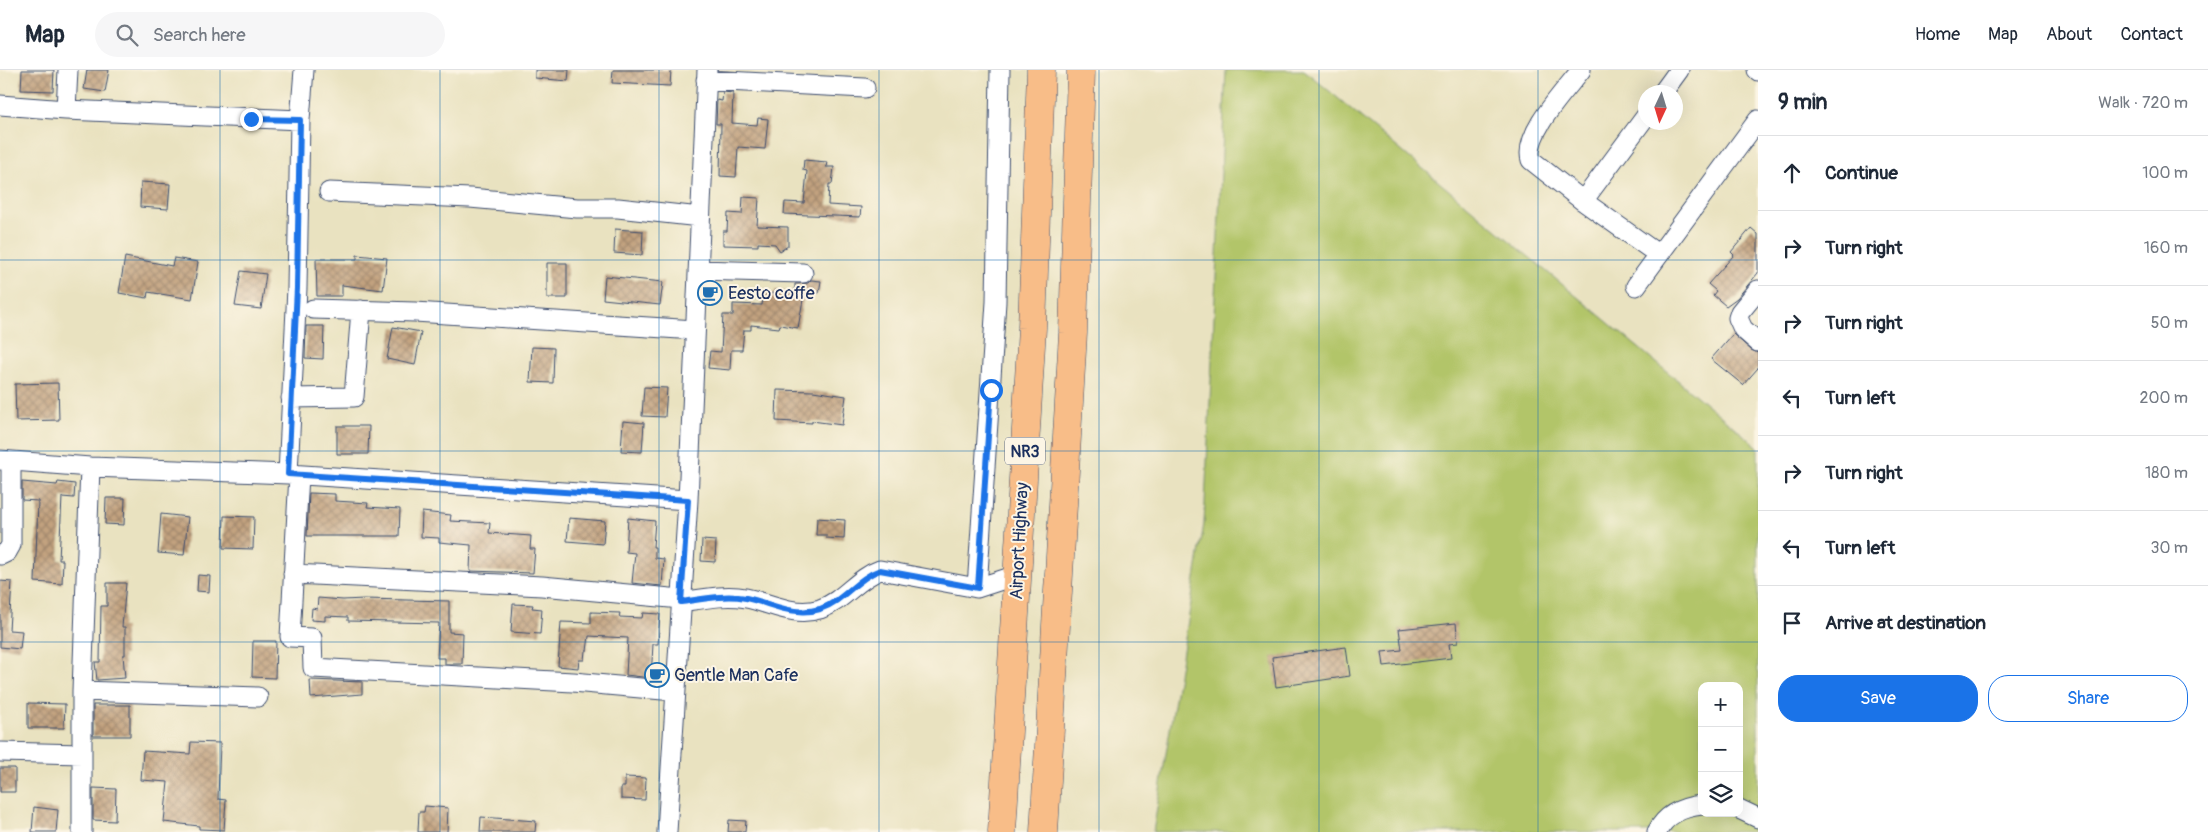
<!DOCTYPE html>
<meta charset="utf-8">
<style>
:root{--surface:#fff;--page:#f6f6f7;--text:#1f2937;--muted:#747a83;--line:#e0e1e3;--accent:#1a73e8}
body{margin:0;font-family:Pangolin,sans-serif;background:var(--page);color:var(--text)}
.controls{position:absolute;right:15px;bottom:15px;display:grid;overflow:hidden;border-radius:10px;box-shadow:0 5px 20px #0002}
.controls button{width:45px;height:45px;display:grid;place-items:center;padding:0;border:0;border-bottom:1px solid var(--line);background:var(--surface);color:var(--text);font:25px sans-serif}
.compass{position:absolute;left:1638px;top:15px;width:45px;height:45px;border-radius:50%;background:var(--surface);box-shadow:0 5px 20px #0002;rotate:184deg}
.stop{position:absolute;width:15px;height:15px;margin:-11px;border:4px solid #1a73e8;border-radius:50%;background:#fff}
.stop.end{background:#1a73e8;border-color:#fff;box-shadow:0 1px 5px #0008}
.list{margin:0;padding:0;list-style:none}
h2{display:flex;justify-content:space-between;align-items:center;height:65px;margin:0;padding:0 20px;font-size:21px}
h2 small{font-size:16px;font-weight:400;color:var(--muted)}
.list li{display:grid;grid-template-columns:32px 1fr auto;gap:15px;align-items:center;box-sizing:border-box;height:75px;padding:0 20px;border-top:1px solid var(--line)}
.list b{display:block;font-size:19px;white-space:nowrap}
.list em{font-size:16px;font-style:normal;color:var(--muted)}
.actions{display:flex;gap:10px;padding:15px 20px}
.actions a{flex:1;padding:11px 0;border:1px solid var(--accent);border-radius:20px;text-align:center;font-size:18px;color:var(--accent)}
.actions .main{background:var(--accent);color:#fff}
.icon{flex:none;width:28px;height:28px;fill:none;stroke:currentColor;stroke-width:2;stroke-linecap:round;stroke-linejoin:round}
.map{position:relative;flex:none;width:1758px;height:762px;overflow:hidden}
header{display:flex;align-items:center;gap:30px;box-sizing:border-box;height:70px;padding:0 25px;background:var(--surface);border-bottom:1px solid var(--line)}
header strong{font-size:24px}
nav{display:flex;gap:28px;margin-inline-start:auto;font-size:18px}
.search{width:350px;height:45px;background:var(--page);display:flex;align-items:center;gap:12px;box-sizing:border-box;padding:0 18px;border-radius:28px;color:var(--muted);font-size:19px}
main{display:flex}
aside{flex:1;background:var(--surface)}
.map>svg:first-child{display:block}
</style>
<header>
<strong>Map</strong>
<div class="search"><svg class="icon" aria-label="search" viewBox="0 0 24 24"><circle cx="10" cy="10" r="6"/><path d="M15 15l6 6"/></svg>Search here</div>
<nav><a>Home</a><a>Map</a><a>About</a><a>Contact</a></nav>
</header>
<main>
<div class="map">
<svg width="1758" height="762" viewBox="0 0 1758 762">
<defs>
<pattern id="building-cross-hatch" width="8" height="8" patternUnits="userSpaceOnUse" patternTransform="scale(1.25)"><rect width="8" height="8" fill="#c2a27f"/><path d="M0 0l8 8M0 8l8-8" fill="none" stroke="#9d846b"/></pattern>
</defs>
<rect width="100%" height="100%" fill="#fcf5e5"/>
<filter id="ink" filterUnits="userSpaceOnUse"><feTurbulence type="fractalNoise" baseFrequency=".02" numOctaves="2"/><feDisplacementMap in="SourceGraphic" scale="10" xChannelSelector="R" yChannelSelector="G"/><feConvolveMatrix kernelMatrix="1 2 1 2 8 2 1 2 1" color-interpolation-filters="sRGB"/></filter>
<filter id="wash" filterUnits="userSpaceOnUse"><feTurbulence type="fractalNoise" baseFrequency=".0096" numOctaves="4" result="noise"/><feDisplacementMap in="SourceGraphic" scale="20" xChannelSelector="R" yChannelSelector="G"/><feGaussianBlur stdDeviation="1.12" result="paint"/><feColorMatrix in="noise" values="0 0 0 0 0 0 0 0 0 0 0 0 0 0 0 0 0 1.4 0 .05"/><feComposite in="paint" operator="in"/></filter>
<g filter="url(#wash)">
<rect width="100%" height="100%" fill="#e9e2c0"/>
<path fill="#b2c569" stroke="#667a64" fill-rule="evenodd" d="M1226,0H1304L1758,377V762H1153L1204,454ZM1702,616H1739V743H1702Z"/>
<g id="blocks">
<path fill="url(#building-cross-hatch)" d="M22,0H54L53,21L21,20Z
M87,0H109L105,22L84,19Z
M535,0H569L568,11L535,8Z
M613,0H671L670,16L612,13Z
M723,22L733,23L732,53L757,55L758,48L768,49L765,79L738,77L736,107L720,106L721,54H716L717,30L722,31Z
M804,90L827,92L826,97H834L832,114H829L828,135L861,137L860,147L784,144L785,132L804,133L807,101L803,100Z
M141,112L170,114L168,139L140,137Z
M743,127L759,128L757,156L788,157V176L780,181L775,174L758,173V176L723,175V161H727L728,143L742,144Z
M1751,158L1758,164V203L1737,228L1726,236L1713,225L1716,221L1708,214L1734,185L1731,182Z
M615,159L643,161L642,185L614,183Z
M357,185L387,188L383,220L342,215V226H317L316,189H357Z
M125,187L172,196L174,188L198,192L192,229L148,222L147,228L119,223Z
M547,193H567V228H547Z
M241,201L266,204L261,239L235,236Z
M605,206L663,212L660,235L603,229Z
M811,210L821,211L819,223L804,224L798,258L780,255L779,258L751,255V260H744L742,280H731L730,300L708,298L710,281L721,282L723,245H733V234L762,235L764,222L775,224V220L795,223V214L808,213Z
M306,256H324L323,289L305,288Z
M393,257L421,262L415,295L387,289Z
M1733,264L1751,280L1758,283V298L1743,315L1711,289Z
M532,277L554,278L553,313L530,312Z
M58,313L59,350L16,351L15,314Z
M644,317L667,318L665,347L642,346Z
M777,320L813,321L846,326L842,355L812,351V353L776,351Z
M623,351L644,353L642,382L621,381Z
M337,356H369L368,384H337Z
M22,412L57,415L58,412L75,414L74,428L62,427L59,490H63L62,514L35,512L38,431L22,430Z
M309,423L335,424V431L368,433L367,437L400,439L399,466H307Z
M106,428H125L124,455L105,454Z
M422,442L451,445L450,451L490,453L489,463L531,466L530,479H535L533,503L470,501L471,475L439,472V468L421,467Z
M161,444L188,447L184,485L158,483Z
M224,446L254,447L253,479L223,478Z
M569,448L605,451L603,474L567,471Z
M628,448L655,451L653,477H655V488L664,489L662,516L632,513L635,483L626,482Z
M817,448L845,450L844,469L826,468V465H816Z
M702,470L716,471L715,492L701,491Z
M198,505L210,506L209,522L197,521Z
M0,511L12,512L9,560L22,561L20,579L0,577Z
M107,513H126L122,557H125V585H123L125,608L97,610L95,592H100L101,536H107Z
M318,528L343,530L364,529L449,531V562L463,563L462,594H445V588H437L439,553L348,551V547L325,546V551L311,550L312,538L317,539Z
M513,534L533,535L532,538L542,539L540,564L511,562Z
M591,542L620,543L619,547L642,548L643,543L660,544L658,574H653L651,608L626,605L628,568L589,566L587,581H585L584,590H579L578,598L558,596L561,552L591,553Z
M1456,553L1458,573L1449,574L1451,588L1384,596L1382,582L1402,580L1399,559Z
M253,571H276L275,608L252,607Z
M1346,577L1350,606L1276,617L1272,587Z
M310,610L362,612V624L311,628Z
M28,633L65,634L64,658H28Z
M93,635H130V666H93Z
M191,672L220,673L218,729L226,730L224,760L199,759V756L164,752L168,712L141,710L143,681L190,684Z
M0,698H15V722H0Z
M625,707L646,708L645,730L621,729V717H625Z
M93,718L116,719L115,751L93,750Z
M425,736L448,738L447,762H418L419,742H424Z
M34,737L58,740L56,762H32Z
M481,747L536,751L535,762H480Z
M729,750L746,751L745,762H728Z"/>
</g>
</g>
<g filter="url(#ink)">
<use href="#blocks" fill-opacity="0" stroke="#3a4a6d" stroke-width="1"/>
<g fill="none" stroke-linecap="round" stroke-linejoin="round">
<defs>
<path id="minor" d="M1581,0C1565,21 1523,64 1531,90L1583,131L1659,185
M1757,0L1758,1
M706,10L865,18
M1663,22L1679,0
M0,35L66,40L300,50
M66,40L68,0
M329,122L470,128L577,138H618L700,147
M1583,131L1646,46
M698,200L803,203
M1636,216L1758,50
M1758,220L1740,242L1738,248L1743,259L1758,272
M313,239L415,242L695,260
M291,328L354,327L361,240
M0,390L90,397L288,404L688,430
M288,404L297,218L300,50L304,0
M299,405L290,567L312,568L313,598L573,612L674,621
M1,485L7,482L11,475V391
M293,504L542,516L681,529
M977,518L996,232L1000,0
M681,532C702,529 725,524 746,528C771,533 793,547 820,539C844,531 857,508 880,500L977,518L1017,505
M82,621L258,627
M0,682L82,684
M1739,739L1758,748
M82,762V621L90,397
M667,762L688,430L707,0
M1657,762C1666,744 1682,737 1702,735"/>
<path id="highway" d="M1002,762L1032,258L1041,0
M1044,762L1073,263L1081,0"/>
</defs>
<use href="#minor" stroke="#3a4a6d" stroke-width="21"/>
<use href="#highway" stroke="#3a4a6d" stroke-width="29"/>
<use href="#minor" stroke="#fff" stroke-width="19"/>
<use href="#highway" stroke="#f8bd88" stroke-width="28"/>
</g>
</g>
<g fill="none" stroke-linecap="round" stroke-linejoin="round" filter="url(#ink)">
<path stroke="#1a73e8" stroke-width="6" d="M251,49L300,50L297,218L288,404L688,430L681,532C702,529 725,524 746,528C771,533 793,547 820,539C844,531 857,508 880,500L978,518L991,320"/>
</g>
<path fill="none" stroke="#1f6fb2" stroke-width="1" stroke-opacity="0.55" d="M220,0V762M440,0V762M659,0V762M879,0V762M1099,0V762M1319,0V762M1538,0V762M0,190H1758M0,381H1758M0,572H1758"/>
<defs>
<symbol id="cafe-ring" viewBox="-11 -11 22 22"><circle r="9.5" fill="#fcf5e5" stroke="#1f6fb2" stroke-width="1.5"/><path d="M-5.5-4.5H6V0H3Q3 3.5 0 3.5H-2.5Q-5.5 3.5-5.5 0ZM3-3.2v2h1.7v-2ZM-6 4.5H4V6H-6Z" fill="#1f6fb2"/></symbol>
</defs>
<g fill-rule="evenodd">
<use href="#cafe-ring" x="696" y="209" width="28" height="28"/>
<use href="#cafe-ring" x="643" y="591" width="28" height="28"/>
</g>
<g text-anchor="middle" stroke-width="4" stroke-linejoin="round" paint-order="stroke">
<rect fill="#fcf5e5" stroke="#5e6a86" stroke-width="1" x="1005" y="367.5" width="40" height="27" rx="4"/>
<g font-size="16" font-weight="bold" fill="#1b2f5e">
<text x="1025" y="387">NR3</text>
</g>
<g font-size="18" fill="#1b2f5e" stroke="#fcf5e5" text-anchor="start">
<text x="728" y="229">Eesto coffe</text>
<text x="674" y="611">Gentle Man Cafe</text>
</g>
<g font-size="18" fill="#1b2f5e" stroke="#fcf5e5">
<text transform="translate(1019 471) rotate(-87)" y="6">Airport Highway</text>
</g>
</g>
</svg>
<div class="controls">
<button>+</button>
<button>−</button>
<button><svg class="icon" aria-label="layers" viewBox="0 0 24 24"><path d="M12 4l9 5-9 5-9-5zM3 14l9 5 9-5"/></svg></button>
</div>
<svg class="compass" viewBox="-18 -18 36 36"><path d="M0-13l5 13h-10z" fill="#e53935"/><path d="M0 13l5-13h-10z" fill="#747a83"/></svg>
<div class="stop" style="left:991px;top:320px"></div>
<div class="stop end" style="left:251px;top:49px"></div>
</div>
<aside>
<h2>9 min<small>Walk · 720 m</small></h2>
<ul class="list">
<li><svg class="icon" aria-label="ahead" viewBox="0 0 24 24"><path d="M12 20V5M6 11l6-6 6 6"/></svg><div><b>Continue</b></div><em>100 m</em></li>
<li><svg class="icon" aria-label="right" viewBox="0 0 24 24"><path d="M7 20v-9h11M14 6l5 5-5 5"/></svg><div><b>Turn right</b></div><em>160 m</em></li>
<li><svg class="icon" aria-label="right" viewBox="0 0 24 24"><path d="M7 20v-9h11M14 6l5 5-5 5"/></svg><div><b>Turn right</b></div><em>50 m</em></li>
<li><svg class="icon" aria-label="left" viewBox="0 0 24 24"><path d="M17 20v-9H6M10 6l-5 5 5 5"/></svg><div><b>Turn left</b></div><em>200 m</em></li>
<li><svg class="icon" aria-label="right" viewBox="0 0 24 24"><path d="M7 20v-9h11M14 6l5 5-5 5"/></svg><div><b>Turn right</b></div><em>180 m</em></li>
<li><svg class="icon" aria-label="left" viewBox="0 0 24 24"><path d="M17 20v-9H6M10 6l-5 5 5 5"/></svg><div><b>Turn left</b></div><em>30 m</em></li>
<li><svg class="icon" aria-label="arrive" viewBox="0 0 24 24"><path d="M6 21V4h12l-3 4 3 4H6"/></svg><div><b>Arrive at destination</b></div></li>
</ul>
<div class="actions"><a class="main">Save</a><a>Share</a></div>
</aside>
</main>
